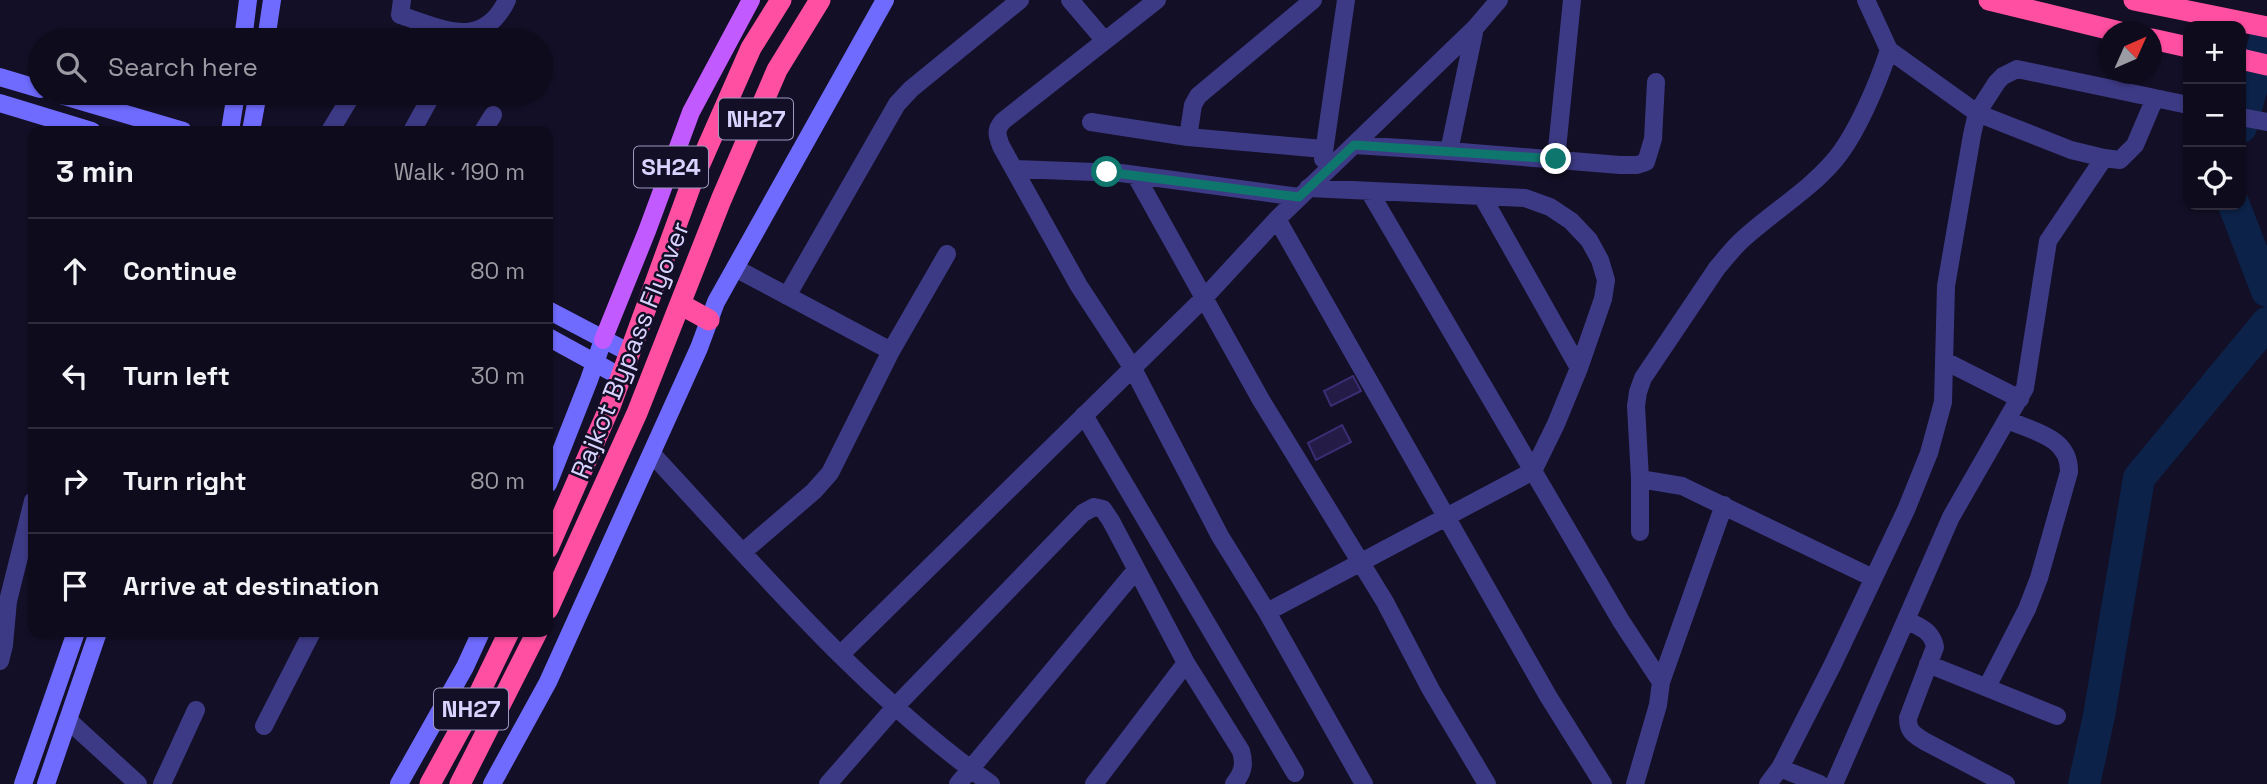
<!DOCTYPE html>
<meta charset="utf-8">
<style>
:root{--surface:#0e0b1c;--page:#171425;--text:#f1f3f6;--muted:#9b9ba3;--line:#2e2b3b}
body{margin:0;font-family:"Space Grotesk",sans-serif;background:var(--page);color:var(--text)}
.controls{position:absolute;right:21px;top:21px;display:grid;overflow:hidden;border-radius:14px;box-shadow:0 2px 5px #0004}
.controls button{width:63px;height:63px;display:grid;place-items:center;padding:0;border:0;border-bottom:2px solid var(--line);background:var(--surface);color:var(--text);font:35px sans-serif}
.compass{position:absolute;left:2099px;top:21px;width:63px;height:63px;border-radius:50%;background:var(--surface);box-shadow:0 2px 5px #0004;rotate:45deg}
.stop{position:absolute;width:21px;height:21px;margin:-16px;border:5px solid #0f766e;border-radius:50%;background:#fff}
.stop.end{background:#0f766e;border-color:#fff;box-shadow:0 2px 7px #0008}
.list{margin:0;padding:0;list-style:none}
h2{display:flex;justify-content:space-between;align-items:center;height:91px;margin:0;padding:0 28px;font-size:30px}
h2 small{font-size:23px;font-weight:400;color:var(--muted)}
.list li{display:grid;grid-template-columns:46px 1fr auto;gap:21px;align-items:center;box-sizing:border-box;height:105px;padding:0 28px;border-top:2px solid var(--line)}
.list b{display:block;font-size:26px;white-space:nowrap}
.list em{font-size:23px;font-style:normal;color:var(--muted)}
.icon{flex:none;width:38px;height:38px;fill:none;stroke:currentColor;stroke-width:2;stroke-linecap:round;stroke-linejoin:round}
.map{position:relative;flex:none;width:2267px;height:784px;overflow:hidden}
.search{position:absolute;background:var(--surface);box-shadow:0 2px 5px #0004;left:28px;top:28px;width:525px;height:77px;display:flex;align-items:center;gap:18px;box-sizing:border-box;padding:0 24px;border-radius:38px;color:var(--muted);font-size:26px}
.panel{position:absolute;background:var(--surface);box-shadow:0 2px 5px #0004;left:28px;top:126px;width:525px;height:511px;border-radius:14px}
.map>svg:first-child{display:block}
</style>
<div class="map">
<svg width="2267" height="784" viewBox="0 0 2267 784">
<rect width="100%" height="100%" fill="#130f26"/>
<g fill="none" stroke-linecap="round" stroke-linejoin="round">
<path stroke="#0c2248" stroke-width="32" d="M2241,127L2267,32
M2234,205L2267,291
M2084,784L2099,716L2139,478L2267,323"/>
</g>
<path fill="#241b47" stroke="#3b2d73" stroke-width="2" d="M1353,376L1361,391L1331,406L1324,391Z
M1342,425L1351,442L1316,460L1308,443Z"/>
<g fill="none" stroke-linecap="round" stroke-linejoin="round">
<path stroke="#3d3a85" stroke-width="18" d="M402,0L400,15C441,28 482,52 507,0
M1070,0L1105,41
M1157,0L1003,121C995,130 997,135 1001,146L1079,286L1132,367L1220,536L1267,612L1364,784
M1475,28L1449,151L1620,165H1637L1646,162L1653,139L1656,82
M1889,50L1977,113L2071,150L2104,158L2120,160L2135,145L2155,98
M2241,117L2267,122
M1091,122L1188,137L1323,149
M330,131L353,93
M412,131L433,93
M483,131L493,115
M1188,137L1193,105L1198,96L1313,0
M1354,145L1449,151
M1323,159L1346,0
M1556,159L1572,0
M1014,169L1121,173L1299,197
M1136,176L1261,400L1385,602L1431,690L1487,784
M1369,191L1621,621L1661,682
M1482,196L1579,368
M1277,219L1548,696L1603,784
M735,268L891,351
M787,296L897,104L911,89L1020,0
M1945,361L2020,399
M1084,415L1295,773
M652,454C759,569 862,692 991,784
M1640,479L1682,486L1873,578
M1640,532V479L1636,406L1638,392L1643,378L1717,268C1725,259 1733,248 1742,240C1771,213 1807,192 1833,162C1856,136 1878,83 1889,50L1866,0
M743,552L814,491L830,473L891,351L947,254
M1267,612L1533,471L1556,424L1579,368L1603,299L1606,280L1600,260L1589,240L1571,221L1550,207L1525,198L1308,188
M1906,620C1919,627 1932,630 1935,647L1908,718C1908,731 1913,734 1924,741L2006,784
M840,655L1204,298L1277,219L1475,28L1499,0
M0,661L4,645L8,601L33,501
M1928,664L2057,716
M1987,687L2027,609L2039,578L2069,472C2070,437 2034,432 2008,420
M68,720L138,784
M264,726L312,632
M1780,768L1820,784
M162,784L196,710
M828,784L896,706L1083,513L1094,507L1103,509L1111,521L1186,663L1241,751C1245,765 1243,772 1234,784
M958,784L1136,570
M1094,784L1186,663
M1635,784L1658,705L1661,682L1724,505
M1768,784L1780,768L1833,664L1906,510L1929,453L1943,402L1946,286L1972,135L1977,113L1997,82L2003,76L2017,69L2188,105
M1834,784L1951,517L2025,388L2048,241L2104,158"/>
<path stroke="#6f6bff" stroke-width="18" d="M243,40L248,0
M266,40L272,0
M0,77L40,89
M54,93L183,131
M0,103L92,131
M230,131L236,93
M251,131L258,93
M548,310L630,353
M548,337L621,377
M548,484L589,380L603,340
M23,784L76,632
M46,784L98,632
M399,784L465,667L481,632
M492,784L548,682L699,348L716,302L885,0"/>
<path stroke="#c25bff" stroke-width="18" d="M603,340L647,231L691,112L751,0"/>
<path stroke="#ff4fa3" stroke-width="21" d="M1989,0L2120,32
M2134,0L2267,27
M2152,39L2188,47
M2241,59L2267,65
M680,304L709,320
M548,548L611,404L692,182L751,48L781,0
M548,609L637,413L721,200L777,70L820,0
M430,784L475,702L509,632
M460,784L537,632"/>
</g>
<g fill="none" stroke-linecap="round" stroke-linejoin="round">
<path stroke="#0f766e" stroke-width="9" d="M1107,172L1299,197L1354,145L1556,159"/>
</g>
<g text-anchor="middle" stroke-width="5" stroke-linejoin="round" paint-order="stroke">
<g fill="#130f26" stroke="#9e99be" stroke-width="2">
<rect x="719" y="98.5" width="74" height="41" rx="5"/>
<rect x="634" y="146.5" width="74" height="41" rx="5"/>
<rect x="434" y="688.5" width="74" height="41" rx="5"/>
</g>
<g font-size="24" font-weight="bold" fill="#d9d4ff">
<text x="756" y="127">NH27</text>
<text x="671" y="175">SH24</text>
<text x="471" y="717">NH27</text>
</g>
<g font-size="26" fill="#d9d4ff" stroke="#130f26">
<text transform="translate(630 350) rotate(-68)" y="9">Rajkot Bypass Flyover</text>
</g>
</g>
</svg>
<div class="controls">
<button>+</button>
<button>−</button>
<button><svg class="icon" aria-label="locate" viewBox="0 0 24 24"><circle cx="12" cy="12" r="6"/><path d="M12 2v4M12 18v4M2 12h4M18 12h4"/></svg></button>
</div>
<svg class="compass" viewBox="-18 -18 36 36"><path d="M0-13l5 13h-10z" fill="#e53935"/><path d="M0 13l5-13h-10z" fill="#9b9ba3"/></svg>
<div class="stop" style="left:1107px;top:172px"></div>
<div class="stop end" style="left:1556px;top:159px"></div>
<div class="search"><svg class="icon" aria-label="search" viewBox="0 0 24 24"><circle cx="10" cy="10" r="6"/><path d="M15 15l6 6"/></svg>Search here</div>
<section class="panel">
<h2>3 min<small>Walk · 190 m</small></h2>
<ul class="list">
<li><svg class="icon" aria-label="ahead" viewBox="0 0 24 24"><path d="M12 20V5M6 11l6-6 6 6"/></svg><div><b>Continue</b></div><em>80 m</em></li>
<li><svg class="icon" aria-label="left" viewBox="0 0 24 24"><path d="M17 20v-9H6M10 6l-5 5 5 5"/></svg><div><b>Turn left</b></div><em>30 m</em></li>
<li><svg class="icon" aria-label="right" viewBox="0 0 24 24"><path d="M7 20v-9h11M14 6l5 5-5 5"/></svg><div><b>Turn right</b></div><em>80 m</em></li>
<li><svg class="icon" aria-label="arrive" viewBox="0 0 24 24"><path d="M6 21V4h12l-3 4 3 4H6"/></svg><div><b>Arrive at destination</b></div></li>
</ul>
</section>
</div>
